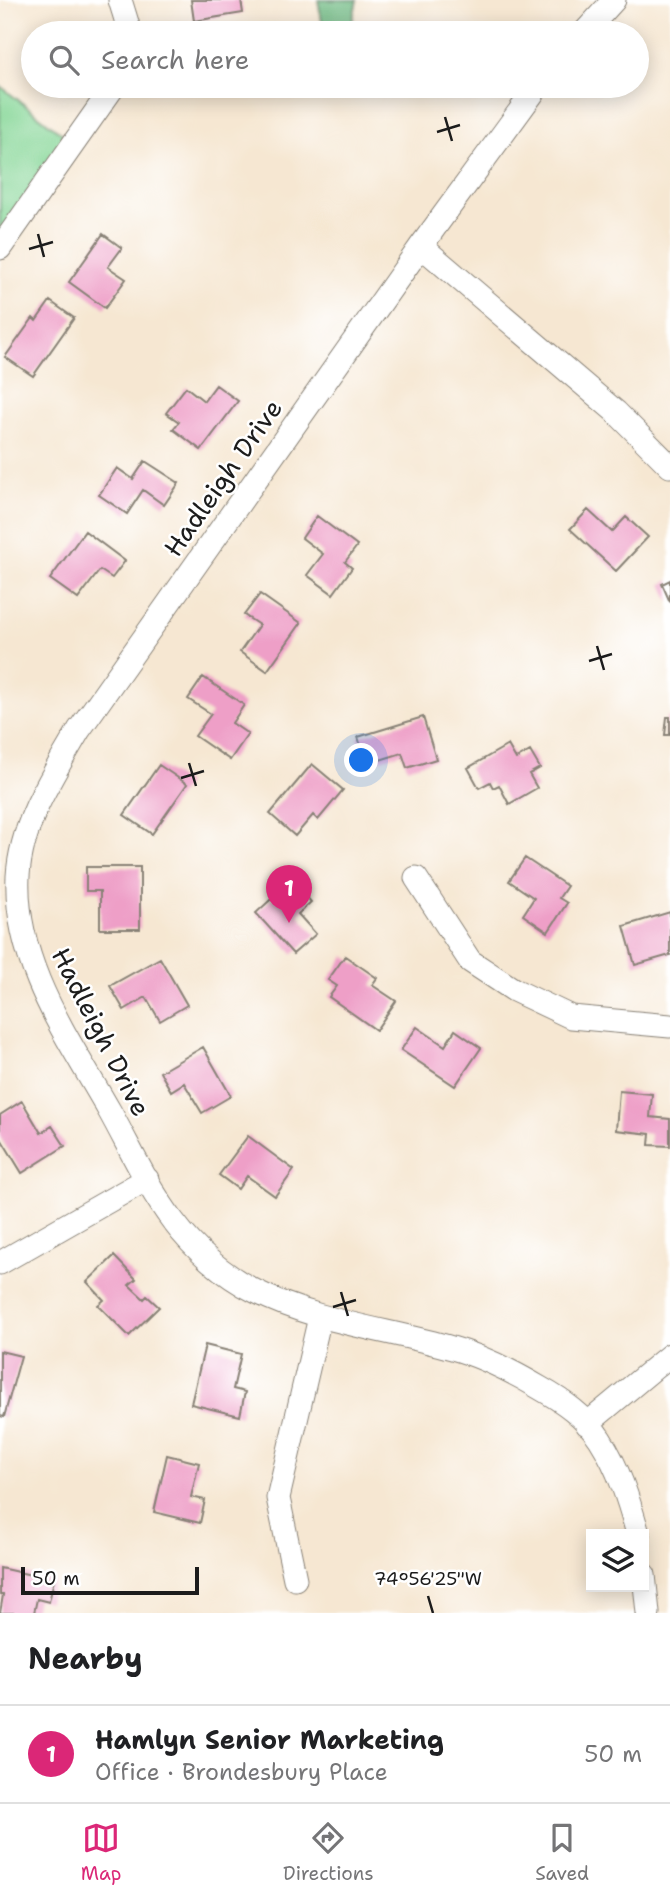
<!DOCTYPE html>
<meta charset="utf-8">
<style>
:root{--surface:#fff;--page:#f6f6f6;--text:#202124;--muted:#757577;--line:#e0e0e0;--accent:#db2777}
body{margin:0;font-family:"Shantell Sans",sans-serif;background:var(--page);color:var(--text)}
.controls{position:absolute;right:21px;bottom:21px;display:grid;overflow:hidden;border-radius:0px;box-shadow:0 4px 18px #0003}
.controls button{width:63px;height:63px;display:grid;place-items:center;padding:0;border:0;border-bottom:2px solid var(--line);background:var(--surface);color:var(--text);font:35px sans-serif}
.scale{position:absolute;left:21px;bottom:18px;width:178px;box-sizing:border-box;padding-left:7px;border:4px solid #1c1c1c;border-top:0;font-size:19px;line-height:24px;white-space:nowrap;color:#1c1c1c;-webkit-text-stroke:5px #fff;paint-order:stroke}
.you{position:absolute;left:362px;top:761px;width:24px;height:24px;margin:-18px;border:5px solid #fff;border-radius:50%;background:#1a73e8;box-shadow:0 0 0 10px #1a73e833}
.badge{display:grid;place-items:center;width:46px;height:46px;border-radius:50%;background:var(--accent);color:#fff;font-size:23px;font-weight:700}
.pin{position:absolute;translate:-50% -58px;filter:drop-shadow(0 2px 4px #0008)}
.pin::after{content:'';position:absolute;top:37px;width:24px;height:21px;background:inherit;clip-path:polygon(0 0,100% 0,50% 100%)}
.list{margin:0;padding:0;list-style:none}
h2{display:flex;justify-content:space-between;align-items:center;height:91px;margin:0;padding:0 28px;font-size:30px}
h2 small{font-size:23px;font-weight:400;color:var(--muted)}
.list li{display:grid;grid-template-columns:46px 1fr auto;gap:21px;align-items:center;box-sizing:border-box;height:98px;padding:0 28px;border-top:2px solid var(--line)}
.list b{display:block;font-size:26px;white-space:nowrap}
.list p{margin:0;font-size:23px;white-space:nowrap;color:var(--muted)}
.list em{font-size:23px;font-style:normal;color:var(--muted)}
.icon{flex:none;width:38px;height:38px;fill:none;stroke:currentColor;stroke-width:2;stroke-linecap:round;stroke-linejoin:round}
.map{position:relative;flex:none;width:670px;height:1613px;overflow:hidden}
.search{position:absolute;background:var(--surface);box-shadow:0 4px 18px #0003;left:21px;right:21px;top:21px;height:77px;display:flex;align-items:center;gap:18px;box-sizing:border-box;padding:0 24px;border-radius:38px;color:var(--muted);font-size:26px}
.sheet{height:189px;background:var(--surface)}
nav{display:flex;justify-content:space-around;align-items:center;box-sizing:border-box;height:98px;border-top:2px solid var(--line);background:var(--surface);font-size:19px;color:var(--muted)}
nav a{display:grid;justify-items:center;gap:4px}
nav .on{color:var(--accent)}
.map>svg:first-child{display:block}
</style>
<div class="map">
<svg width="670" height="1613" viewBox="0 0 670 1613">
<rect width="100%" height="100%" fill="#fff"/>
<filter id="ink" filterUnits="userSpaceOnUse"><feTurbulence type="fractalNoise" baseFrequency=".0143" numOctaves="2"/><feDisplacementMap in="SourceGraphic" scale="14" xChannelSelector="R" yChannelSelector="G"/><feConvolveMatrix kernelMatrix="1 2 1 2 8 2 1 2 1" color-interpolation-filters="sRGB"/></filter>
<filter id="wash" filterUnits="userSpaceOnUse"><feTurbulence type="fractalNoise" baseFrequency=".00686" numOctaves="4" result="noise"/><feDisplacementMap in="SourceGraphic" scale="28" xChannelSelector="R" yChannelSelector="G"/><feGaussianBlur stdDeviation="1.57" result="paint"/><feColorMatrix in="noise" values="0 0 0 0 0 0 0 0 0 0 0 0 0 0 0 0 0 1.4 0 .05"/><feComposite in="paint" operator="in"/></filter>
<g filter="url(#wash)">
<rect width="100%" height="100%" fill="#f6e7d2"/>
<path fill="#85d696" stroke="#507959" stroke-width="2" d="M0,86L74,143L0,248Z"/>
<path fill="#6cb77f" stroke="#446a4e" stroke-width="2" d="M318,0H357L350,33H324Z"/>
<g id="blocks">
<path fill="#ee9fc7" d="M191,0H241L243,13L194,21Z
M103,234L122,248L108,267L126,279L105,308L69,282Z
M50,301L74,318L33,376L5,357L33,318L36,321Z
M216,385L238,401L201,450L173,429L179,422L166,413L186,387L204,401Z
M145,461L179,483L164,505L143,490L127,514L99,495L117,468L133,479Z
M588,510L612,532L626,517L648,537L616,571L570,529Z
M317,516L357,546L345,562L352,568L333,594L307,575L323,554L302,538Z
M85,531L125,561L112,578L100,570L78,599L50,579Z
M670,580V602L662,584Z
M260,594L301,623L267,671L240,652L259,625L244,615Z
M203,677L244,705L232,723L248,734L230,760L195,736L211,714L188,699Z
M423,717L436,759L407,768L402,753L367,764L358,737Z
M667,717H670V735H665Z
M508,745L516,759L530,751L540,768L529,774L537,788L509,804L499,785L493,788L490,782L479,788L468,768Z
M312,764L343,790L318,820L313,815L295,836L270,814Z
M159,765L187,784L152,834L124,815Z
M525,858L567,886L559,898L567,903L548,932L523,915L534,898L509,881Z
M86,867H140V929H100V891H86Z
M292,880L311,902L298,914L316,934L293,954L256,913Z
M670,912V955L635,965L624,926Z
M345,956L377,978L372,985L396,1001L376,1030L329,997L337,986L328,980Z
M160,958L187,1005L160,1021L146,997L124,1010L110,986Z
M417,1027L445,1046L455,1030L481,1048L455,1086L401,1050Z
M203,1047L231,1096L202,1113L184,1083L171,1091L160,1072Z
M619,1091L652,1094L650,1117L670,1119V1146L649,1145L650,1134L616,1130Z
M22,1101L41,1133L52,1126L65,1146L22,1173L0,1137V1115Z
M248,1136L294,1170L275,1196L247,1176L238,1189L219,1175Z
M114,1256L136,1279L129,1285L144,1299L147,1296L159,1307L129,1336L98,1305L104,1300L87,1282Z
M205,1345L241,1354L233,1389L245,1392L240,1416L191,1404Z
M0,1351L21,1356L4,1417L0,1416Z
M167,1455L199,1463L191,1497L205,1500L200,1523L154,1512Z
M0,1568L54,1580L49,1602L37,1599L34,1613H0L3,1595H0Z"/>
</g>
</g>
<g filter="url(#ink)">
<use href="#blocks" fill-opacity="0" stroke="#898277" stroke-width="2"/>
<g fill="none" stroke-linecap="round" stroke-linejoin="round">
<defs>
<path id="street" d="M120,0L128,26L127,33
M584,33L614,0
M538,86L421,246L79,730C53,775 21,823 18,876C14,964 69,1039 110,1112C130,1148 148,1188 173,1221C194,1249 223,1275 255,1291C316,1322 386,1329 452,1348C482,1356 513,1372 540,1388C563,1401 585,1416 600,1439C619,1469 629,1501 638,1534
M421,246L616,412L670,466
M0,248L114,86
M416,878L470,961L514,990L571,1017L670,1026
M0,1263L147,1179
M587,1424L670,1355
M644,1575L648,1613
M295,1579L278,1498L320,1317"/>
</defs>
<use href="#street" stroke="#898277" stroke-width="25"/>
<use href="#street" stroke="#fff" stroke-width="23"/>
</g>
</g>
<path fill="none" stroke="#1c1c1c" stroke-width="2.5" d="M445,117L452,141M437,132L460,125M38,234L44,257M29,249L53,242M597,646L604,670M589,661L612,654M189,763L196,786M181,778L204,771M341,1292L348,1316M333,1307L356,1300M428,1596L433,1613"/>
<g text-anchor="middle" stroke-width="5" stroke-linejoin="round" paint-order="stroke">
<g font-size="26" fill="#1c1c1c" stroke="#fff">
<text transform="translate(223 478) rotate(-55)" y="9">Hadleigh Drive</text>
<text transform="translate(101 1032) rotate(63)" y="9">Hadleigh Drive</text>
</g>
</g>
<g font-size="18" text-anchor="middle" fill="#1c1c1c" stroke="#fff" stroke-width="5" stroke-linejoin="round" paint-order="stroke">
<text x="428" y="1585">74°56'25"W</text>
</g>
</svg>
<div class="controls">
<button><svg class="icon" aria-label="layers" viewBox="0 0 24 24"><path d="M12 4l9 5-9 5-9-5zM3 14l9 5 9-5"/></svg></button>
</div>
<div class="scale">50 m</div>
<div class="you"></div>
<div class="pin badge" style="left:289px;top:923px">1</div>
<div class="search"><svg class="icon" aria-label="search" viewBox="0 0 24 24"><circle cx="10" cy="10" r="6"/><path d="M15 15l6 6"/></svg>Search here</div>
</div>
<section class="sheet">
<h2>Nearby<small></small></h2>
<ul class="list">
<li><span class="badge">1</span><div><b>Hamlyn Senior Marketing</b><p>Office · Brondesbury Place</p></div><em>50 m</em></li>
</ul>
</section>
<nav>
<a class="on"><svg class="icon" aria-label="map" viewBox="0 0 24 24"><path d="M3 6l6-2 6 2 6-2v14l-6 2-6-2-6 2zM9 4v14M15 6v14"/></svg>Map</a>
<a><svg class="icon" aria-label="directions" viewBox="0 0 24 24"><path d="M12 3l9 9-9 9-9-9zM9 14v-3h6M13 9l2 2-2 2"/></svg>Directions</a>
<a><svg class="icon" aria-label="saved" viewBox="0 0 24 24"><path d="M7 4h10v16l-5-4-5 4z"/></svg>Saved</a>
</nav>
